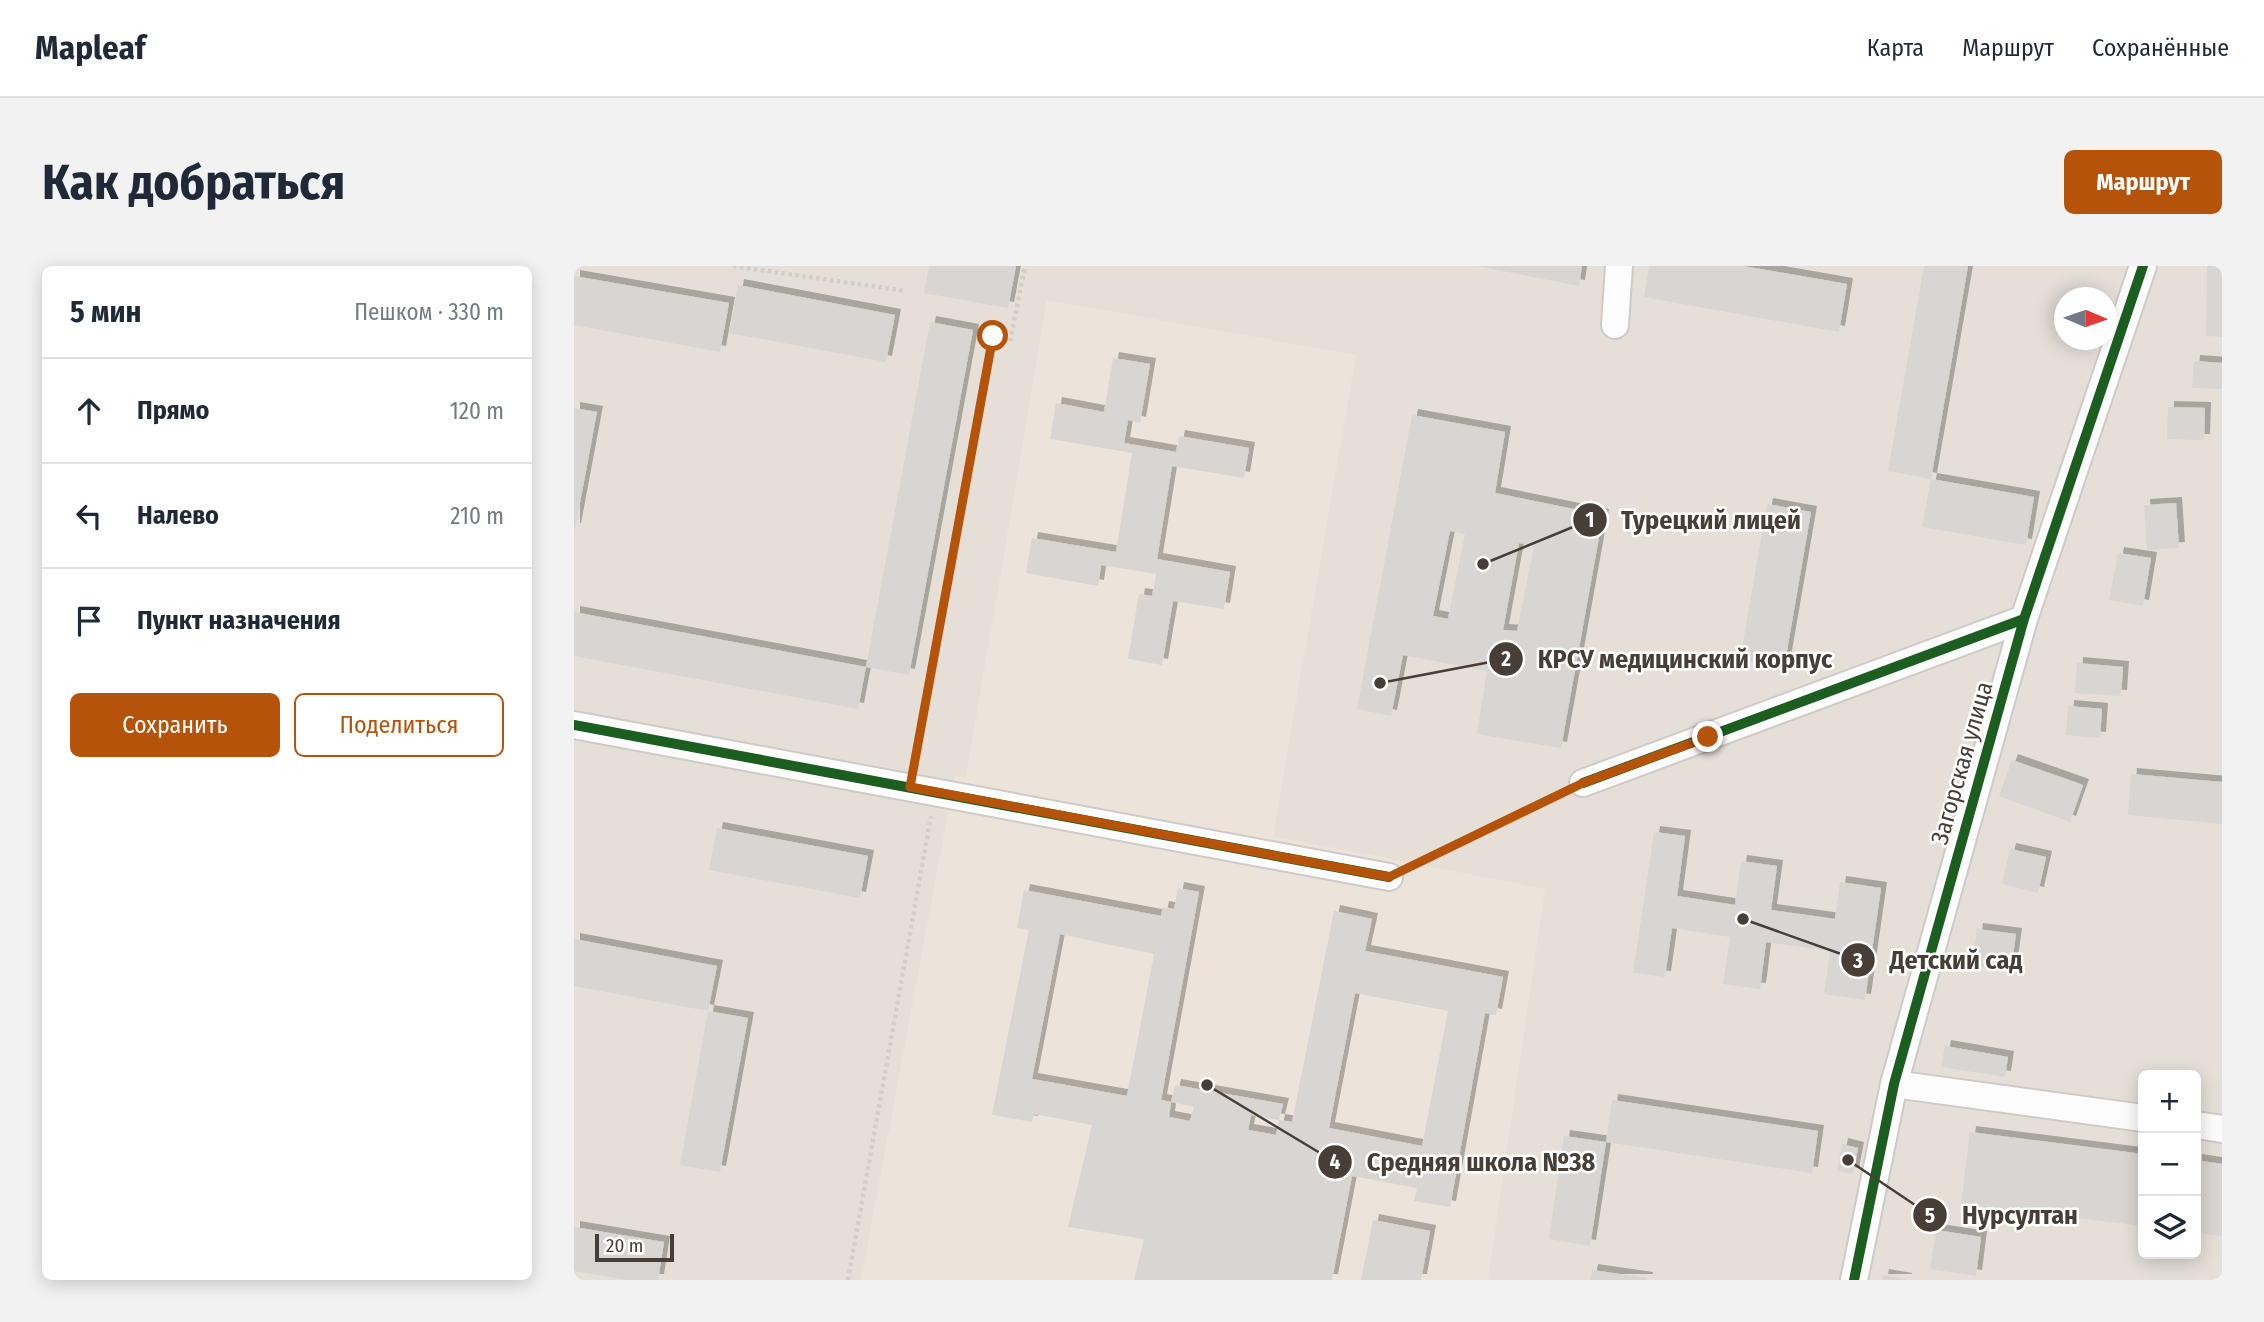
<!DOCTYPE html>
<html lang="ru">
<meta charset="utf-8">
<style>
:root{--surface:#fff;--page:#f2f2f3;--text:#1f2937;--muted:#747a83;--line:#e0e1e3;--accent:#b45309}
body{margin:0;font-family:"Fira Sans Condensed",sans-serif;background:var(--page);color:var(--text)}
.controls{position:absolute;right:21px;bottom:21px;display:grid;overflow:hidden;border-radius:10px;box-shadow:0 4px 18px #0003}
.controls button{width:63px;height:63px;display:grid;place-items:center;padding:0;border:0;border-bottom:2px solid var(--line);background:var(--surface);color:var(--text);font:35px sans-serif}
.compass{position:absolute;left:1480px;top:21px;width:63px;height:63px;border-radius:50%;background:var(--surface);box-shadow:0 4px 18px #0003;rotate:92deg}
.scale{position:absolute;left:21px;bottom:18px;width:79px;box-sizing:border-box;padding-left:7px;border:4px solid #473e37;border-top:0;font-size:19px;line-height:24px;white-space:nowrap;color:#473e37;-webkit-text-stroke:5px #fff;paint-order:stroke}
.stop{position:absolute;width:21px;height:21px;margin:-16px;border:5px solid #b45309;border-radius:50%;background:#fff}
.stop.end{background:#b45309;border-color:#fff;box-shadow:0 2px 7px #0008}
.list{margin:0;padding:0;list-style:none}
h2{display:flex;justify-content:space-between;align-items:center;height:91px;margin:0;padding:0 28px;font-size:30px}
h2 small{font-size:23px;font-weight:400;color:var(--muted)}
.list li{display:grid;grid-template-columns:46px 1fr auto;gap:21px;align-items:center;box-sizing:border-box;height:105px;padding:0 28px;border-top:2px solid var(--line)}
.list b{display:block;font-size:26px;white-space:nowrap}
.list em{font-size:23px;font-style:normal;color:var(--muted)}
.actions{display:flex;gap:14px;padding:21px 28px}
.actions a{flex:1;padding:16px 0;border:2px solid var(--accent);border-radius:10px;text-align:center;font-size:24px;color:var(--accent)}
.actions .main{background:var(--accent);color:#fff}
.icon{flex:none;width:38px;height:38px;fill:none;stroke:currentColor;stroke-width:2;stroke-linecap:round;stroke-linejoin:round}
.map{position:relative;flex:none;width:1648px;height:1014px;overflow:hidden;border-radius:10px}
header{display:flex;align-items:center;gap:42px;box-sizing:border-box;height:98px;padding:0 35px;background:var(--surface);border-bottom:2px solid var(--line)}
header strong{font-size:33px}
nav{display:flex;gap:38px;margin-inline-start:auto;font-size:24px}
.intro{display:flex;align-items:center;justify-content:space-between;box-sizing:border-box;height:168px;padding:0 42px}
h1{margin:0;font-size:49px}
.button{padding:18px 32px;border-radius:10px;background:var(--accent);color:#fff;font-size:24px;font-weight:700}
main{display:flex;gap:42px;padding:0 42px}
aside{flex:1;background:var(--surface);border-radius:10px;box-shadow:0 4px 18px #0003}
.map>svg:first-child{display:block}
</style>
<header>
<strong>Mapleaf</strong>
<nav><a>Карта</a><a>Маршрут</a><a>Сохранённые</a></nav>
</header>
<div class="intro"><h1>Как добраться</h1><a class="button">Маршрут</a></div>
<main>
<aside>
<h2>5 мин<small>Пешком · 330 m</small></h2>
<ul class="list">
<li><svg class="icon" aria-label="ahead" viewBox="0 0 24 24"><path d="M12 20V5M6 11l6-6 6 6"/></svg><div><b>Прямо</b></div><em>120 m</em></li>
<li><svg class="icon" aria-label="left" viewBox="0 0 24 24"><path d="M17 20v-9H6M10 6l-5 5 5 5"/></svg><div><b>Налево</b></div><em>210 m</em></li>
<li><svg class="icon" aria-label="arrive" viewBox="0 0 24 24"><path d="M6 21V4h12l-3 4 3 4H6"/></svg><div><b>Пункт назначения</b></div></li>
</ul>
<div class="actions"><a class="main">Сохранить</a><a>Поделиться</a></div>
</aside>
<div class="map">
<svg width="1648" height="1014" viewBox="0 0 1648 1014">
<defs>
<filter id="shadow"><feDropShadow dx="6" dy="-6" stdDeviation="0" flood-color="#0004"/></filter>
</defs>
<rect width="100%" height="100%" fill="#f1eeeb"/>
<path fill="#e5dfd8" fill-rule="evenodd" d="M0,0H1648V1014H0ZM1490,32H1532V74H1490ZM1569,809H1622V988H1569Z"/>
<path fill="#ece4da" d="M473,34L782,89L699,570L971,623L914,1014H287L381,509L392,511Z"/>
<path fill="#d9d5d2" fill-rule="evenodd" filter="url(#shadow)" d="M355,0H442L434,42L350,27Z
M903,0H1008L1005,20Z
M1075,0H1169L1273,18L1265,66L1070,31Z
M1350,0H1394L1357,213L1460,231L1452,279L1348,261L1357,213L1314,205Z
M1633,0H1648V71L1632,70Z
M0,10L155,37L146,86L0,59Z
M164,19L321,49L312,96L155,67Z
M356,56L399,64L335,409L292,401Z
M539,92L576,98L566,157L554,154L550,177L602,186L605,170L675,182L670,212L598,200L583,293L656,306L650,343L599,335L588,399L554,393L565,328L578,330L582,308L527,299L524,320L452,307L458,272L542,286L558,187L476,173L482,137L530,146Z
M1620,95L1648,97V123L1618,122Z
M1594,141L1631,142L1630,174L1593,173Z
M0,142L23,146L1,263H0Z
M838,149L931,166L921,227L1029,249L987,482L903,468L913,405L829,389L817,450L783,443ZM876,265L891,268L874,353L859,350ZM945,277L960,280L943,365L929,364Z
M1602,237L1605,282L1573,284L1570,239Z
M1193,238L1237,246L1210,402L1166,394Z
M1544,287L1577,292L1569,340L1535,334Z
M0,346L292,401L284,443L0,390Z
M1503,397L1549,401L1547,430L1501,427Z
M1494,440L1528,443L1526,472L1492,469Z
M1438,494L1509,519L1496,556L1425,530Z
M1557,508L1648,516V558L1554,549Z
M143,562L294,590L286,632L135,604Z
M1080,566L1111,570L1103,630L1161,639L1167,595L1203,600L1197,644L1261,653L1266,616L1307,622L1291,734L1250,728L1256,685L1192,676L1186,723L1149,718L1156,671L1098,662L1091,711L1059,707Z
M1436,583L1472,591L1464,627L1428,618Z
M604,622L625,626L587,834L597,836L595,851L616,855L620,841L597,836L601,819L709,838L705,854L718,856L760,645L798,653L791,685L929,711L922,749L911,747L876,941L840,935L843,922L778,910L758,1014H560L570,973L494,961L518,859L460,848L458,856L418,849L455,664L443,662L450,624L587,650L589,641L600,643ZM486,668L580,688L553,830L458,813ZM781,727L874,745L848,880L755,862ZM677,849L705,854L702,869L674,864Z
M1403,663L1442,668L1437,704L1398,699Z
M0,673L143,700L134,745L0,720Z
M134,745L174,752L146,906L106,899Z
M1371,780L1434,791L1431,811L1367,801Z
M1038,834L1244,865L1238,907L1032,876Z
M1396,866L1569,888V960L1387,938Z
M990,870L1032,876L1016,980L975,973Z
M1268,878L1284,882L1279,908L1263,905Z
M1622,894L1648,898V970L1622,967Z
M799,954L856,965L847,1014H787Z
M0,961L90,976L84,1014H53L0,1005Z
M1362,964L1407,971L1402,1010L1356,1003Z
M1018,1004L1073,1012V1014H1016Z
M1309,1009L1332,1013V1014H1308Z"/>
<g fill="none" stroke-linecap="round" stroke-linejoin="round">
<defs>
<path id="minor" d="M1041,59L1045,0
M0,459L815,611
M1009,517L1450,353
M1320,818L1569,852
M1622,859L1648,863
M1280,1014L1320,818L1450,353L1569,0"/>
</defs>
<use href="#minor" stroke="#cdcac7" stroke-width="30"/>
<path stroke="#d1ceca" stroke-width="4.5" stroke-dasharray="3.5 3.5" stroke-linecap="butt" d="M159,0L332,25
M340,499L419,70L436,76L451,0
M836,601L986,528
M274,1014L357,550"/>
<use href="#minor" stroke="#fdfcfc" stroke-width="26"/>
<defs>
<path id="cycleway" d="M0,459L815,611
M1009,517L1450,353
M1280,1014L1320,818L1450,353L1569,0"/>
</defs>
<use href="#cycleway" stroke="#fff" stroke-width="15"/>
<use href="#cycleway" stroke="#1b5e20" stroke-width="10"/>
</g>
<g fill="none" stroke-linecap="round" stroke-linejoin="round">
<path stroke="#b45309" stroke-width="9" d="M419,70L336,521L815,611L1009,517L1134,471"/>
</g>
<g text-anchor="middle" stroke-width="5" stroke-linejoin="round" paint-order="stroke">
<g font-size="24" fill="#473e37" stroke="#fff">
<text transform="translate(1388 497) rotate(-74)" y="8">Загорская улица</text>
</g>
</g>
<path fill="none" stroke="#473e37" stroke-width="2.5" d="M909 298L1016 254M806 417L932 393M1169 653L1284 694M633 819L761 896M1274 894L1356 949"/>
<g fill="#473e37" stroke="#fff" stroke-width="2.5">
<circle cx="909" cy="298" r="7"/>
<circle cx="806" cy="417" r="7"/>
<circle cx="1169" cy="653" r="7"/>
<circle cx="633" cy="819" r="7"/>
<circle cx="1274" cy="894" r="7"/>
<circle cx="1016" cy="254" r="18"/>
<circle cx="932" cy="393" r="18"/>
<circle cx="1284" cy="694" r="18"/>
<circle cx="761" cy="896" r="18"/>
<circle cx="1356" cy="949" r="18"/>
</g>
<g font-size="21" text-anchor="middle" font-weight="bold" fill="#fff">
<text x="1016" y="261">1</text>
<text x="932" y="400">2</text>
<text x="1284" y="702">3</text>
<text x="761" y="903">4</text>
<text x="1356" y="957">5</text>
</g>
<g font-size="26" text-anchor="middle" font-weight="bold" fill="#473e37" stroke="#fff" stroke-width="5" stroke-linejoin="round" paint-order="stroke">
<text x="1137" y="263">Турецкий лицей</text>
<text x="1111" y="402">КРСУ медицинский корпус</text>
<text x="1382" y="703">Детский сад</text>
<text x="907" y="905">Средняя школа №38</text>
<text x="1446" y="958">Нурсултан</text>
</g>
</svg>
<div class="controls">
<button>+</button>
<button>−</button>
<button><svg class="icon" aria-label="layers" viewBox="0 0 24 24"><path d="M12 4l9 5-9 5-9-5zM3 14l9 5 9-5"/></svg></button>
</div>
<svg class="compass" viewBox="-18 -18 36 36"><path d="M0-13l5 13h-10z" fill="#e53935"/><path d="M0 13l5-13h-10z" fill="#747a83"/></svg>
<div class="scale">20 m</div>
<div class="stop" style="left:419px;top:70px"></div>
<div class="stop end" style="left:1134px;top:471px"></div>
</div>
</main>
